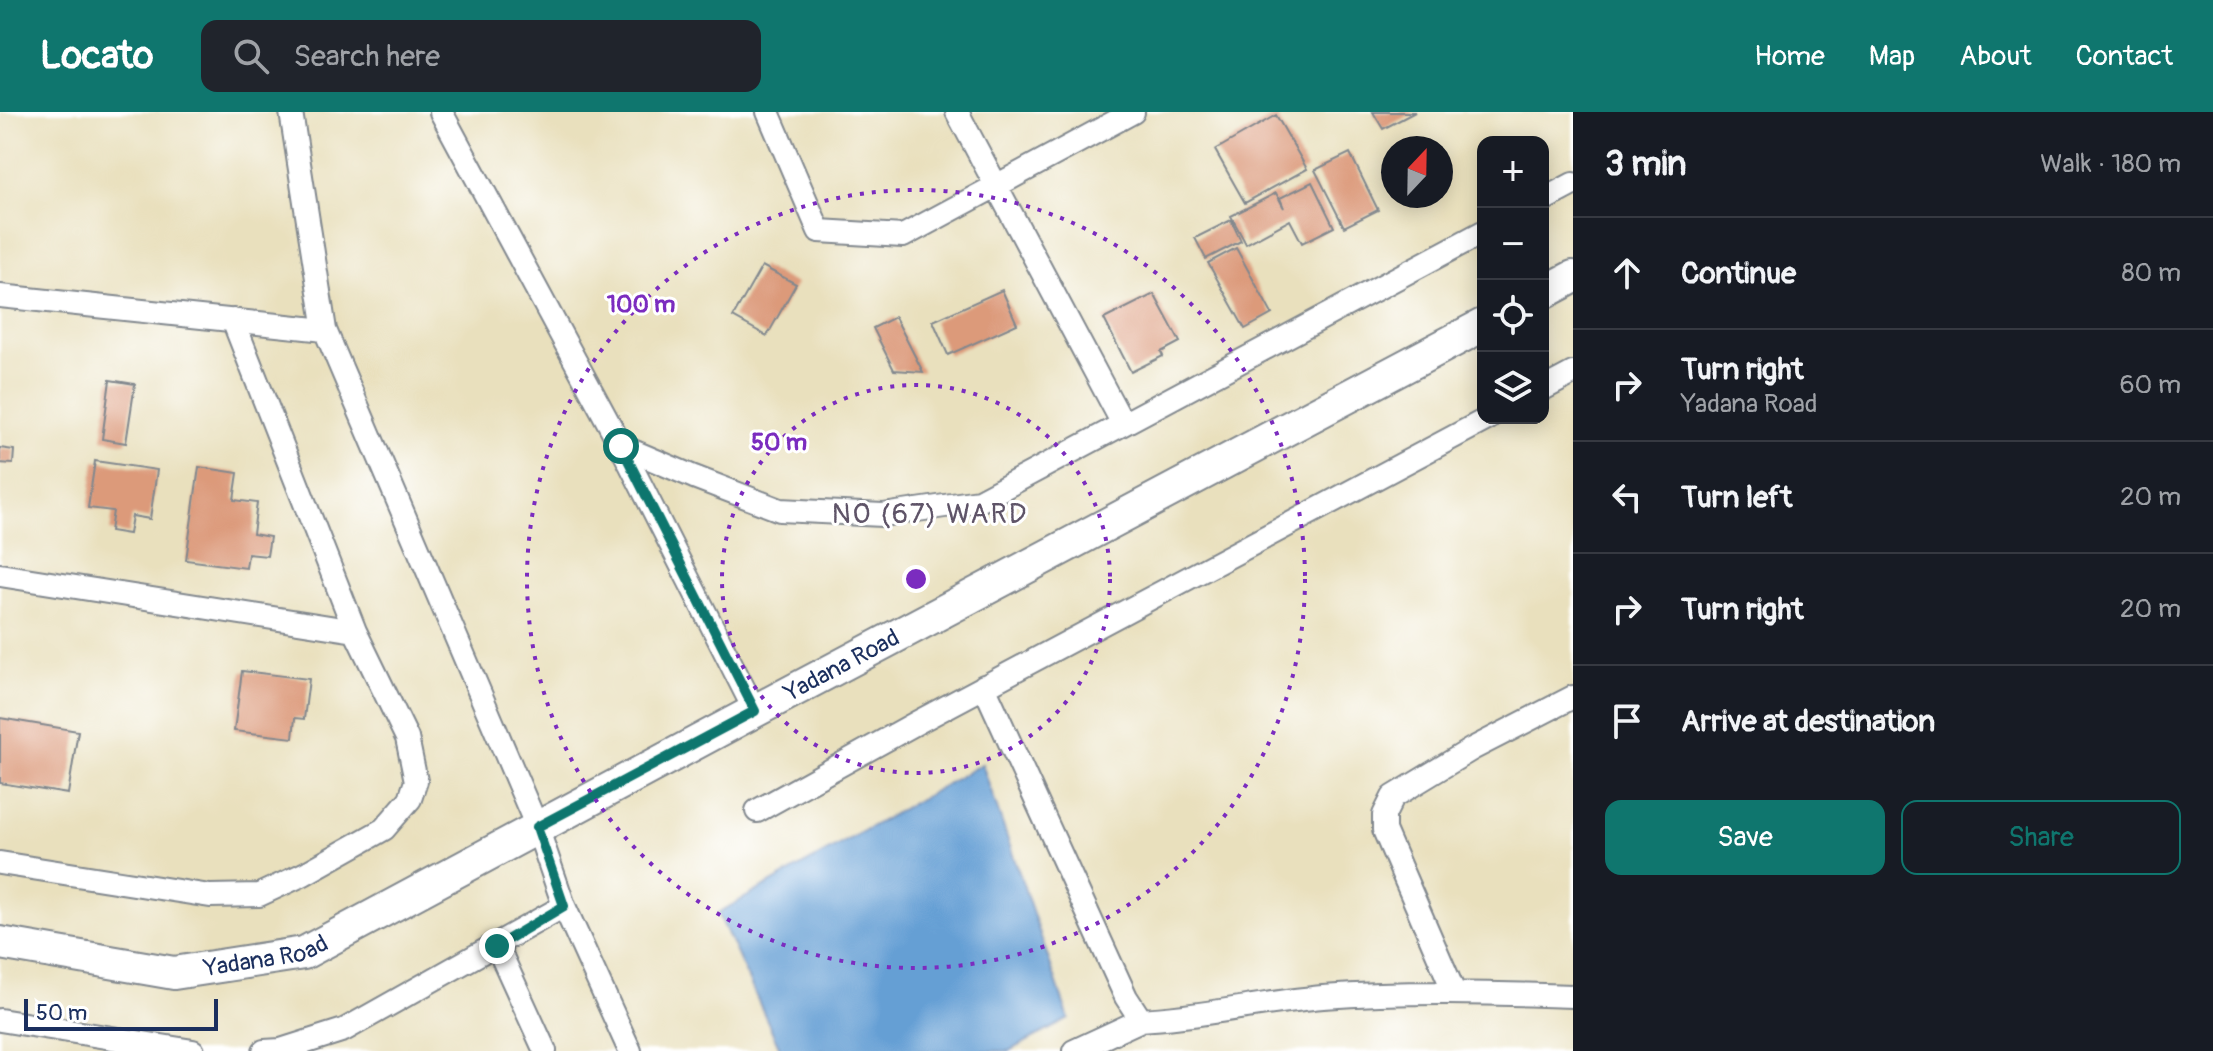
<!DOCTYPE html>
<meta charset="utf-8">
<style>
:root{--surface:#171b24;--page:#20242c;--text:#f1f3f6;--muted:#9ea1a6;--line:#363941;--accent:#0f766e}
body{margin:0;font-family:Pangolin,sans-serif;background:var(--page);color:var(--text)}
.controls{position:absolute;right:24px;top:24px;display:grid;overflow:hidden;border-radius:16px;box-shadow:0 4px 20px #0003}
.controls button{width:72px;height:72px;display:grid;place-items:center;padding:0;border:0;border-bottom:2px solid var(--line);background:var(--surface);color:var(--text);font:40px sans-serif}
.compass{position:absolute;left:1381px;top:24px;width:72px;height:72px;border-radius:50%;background:var(--surface);box-shadow:0 4px 20px #0003;rotate:22deg}
.scale{position:absolute;left:24px;bottom:20px;width:194px;box-sizing:border-box;padding-left:8px;border:4px solid #1b2f5e;border-top:0;font-size:22px;line-height:28px;white-space:nowrap;color:#1b2f5e;-webkit-text-stroke:6px #fff;paint-order:stroke}
.stop{position:absolute;width:24px;height:24px;margin:-18px;border:6px solid #0f766e;border-radius:50%;background:#fff}
.stop.end{background:#0f766e;border-color:#fff;box-shadow:0 2px 8px #0008}
.list{margin:0;padding:0;list-style:none}
h2{display:flex;justify-content:space-between;align-items:center;height:104px;margin:0;padding:0 32px;font-size:34px}
h2 small{font-size:26px;font-weight:400;color:var(--muted)}
.list li{display:grid;grid-template-columns:52px 1fr auto;gap:24px;align-items:center;box-sizing:border-box;height:112px;padding:0 32px;border-top:2px solid var(--line)}
.list b{display:block;font-size:30px;white-space:nowrap}
.list p{margin:0;font-size:26px;white-space:nowrap;color:var(--muted)}
.list em{font-size:26px;font-style:normal;color:var(--muted)}
.actions{display:flex;gap:16px;padding:24px 32px}
.actions a{flex:1;padding:18px 0;border:2px solid var(--accent);border-radius:16px;text-align:center;font-size:28px;color:var(--accent)}
.actions .main{background:var(--accent);color:#fff}
.icon{flex:none;width:44px;height:44px;fill:none;stroke:currentColor;stroke-width:2;stroke-linecap:round;stroke-linejoin:round}
.map{position:relative;flex:none;width:1573px;height:939px;overflow:hidden}
header{display:flex;align-items:center;gap:48px;box-sizing:border-box;height:112px;padding:0 40px;background:var(--accent);color:#fff}
header strong{font-size:38px}
nav{display:flex;gap:44px;margin-inline-start:auto;font-size:28px}
.search{width:560px;height:72px;background:var(--page);display:flex;align-items:center;gap:20px;box-sizing:border-box;padding:0 28px;border-radius:16px;color:var(--muted);font-size:30px}
main{display:flex}
aside{flex:1;background:var(--surface)}
.map>svg:first-child{display:block}
</style>
<header>
<strong>Locato</strong>
<div class="search"><svg class="icon" aria-label="search" viewBox="0 0 24 24"><circle cx="10" cy="10" r="6"/><path d="M15 15l6 6"/></svg>Search here</div>
<nav><a>Home</a><a>Map</a><a>About</a><a>Contact</a></nav>
</header>
<main>
<div class="map">
<svg width="1573" height="939" viewBox="0 0 1573 939">
<rect width="100%" height="100%" fill="#fff"/>
<filter id="ink" filterUnits="userSpaceOnUse"><feTurbulence type="fractalNoise" baseFrequency=".0125" numOctaves="2"/><feDisplacementMap in="SourceGraphic" scale="16" xChannelSelector="R" yChannelSelector="G"/><feConvolveMatrix kernelMatrix="1 2 1 2 8 2 1 2 1" color-interpolation-filters="sRGB"/></filter>
<filter id="wash" filterUnits="userSpaceOnUse"><feTurbulence type="fractalNoise" baseFrequency=".006" numOctaves="4" result="noise"/><feDisplacementMap in="SourceGraphic" scale="32" xChannelSelector="R" yChannelSelector="G"/><feGaussianBlur stdDeviation="1.8" result="paint"/><feColorMatrix in="noise" values="0 0 0 0 0 0 0 0 0 0 0 0 0 0 0 0 0 1.4 0 .05"/><feComposite in="paint" operator="in"/></filter>
<g filter="url(#wash)">
<rect width="100%" height="100%" fill="#e9e0bd"/>
<path fill="#659fd4" stroke="#406799" stroke-width="2" d="M982,652L1069,907L1009,939H781L718,801Z"/>
<g id="blocks">
<path fill="#dc9a7a" d="M1373,0H1415L1383,17Z
M1276,3L1307,57L1245,91L1215,38Z
M1350,41L1378,98L1344,115L1315,58Z
M1312,70L1334,115L1302,131L1290,108L1246,132L1231,104L1276,81L1284,96L1280,86Z
M1231,108L1241,129L1206,147L1195,126Z
M1236,136L1272,202L1245,217L1208,151Z
M762,154L796,172L767,224L733,205Z
M1002,178L1017,212L948,243L933,209Z
M1154,182L1180,230L1161,240L1163,244L1131,260L1104,207Z
M895,205L923,260L894,258L873,216Z
M110,268L135,272L126,331L102,327Z
M0,336L14,338L13,352L0,351Z
M95,349L157,358L150,407L132,404L129,422L110,419L113,399L88,396Z
M199,355L238,361L234,388L257,391L253,422L270,425L267,444L248,442L246,456L186,448Z
M242,559L309,567L304,607L295,606L293,626L234,619Z
M0,606L78,619L68,682L0,671Z"/>
</g>
</g>
<g filter="url(#ink)">
<use href="#blocks" fill-opacity="0" stroke="#82888e" stroke-width="2"/>
<g fill="none" stroke-linecap="round" stroke-linejoin="round">
<defs>
<path id="minor" d="M291,0L325,218L537,715L564,794L630,939
M441,0L621,334L755,599
M768,0L819,119L903,124L1133,0
M957,0L1123,312
M1543,88L1573,72
M0,184L325,218
M1543,277L1573,261
M621,334L694,365L780,398L883,403L979,389L1483,120
M0,463L355,519
M984,574L1126,885L1141,908C1202,905 1262,890 1323,885C1406,879 1489,881 1573,884
M757,699L918,610L1489,306
M0,751L210,784L259,783L304,762L384,717L410,687L416,669L407,626L355,519L233,208
M497,834L545,939
M1454,880L1384,718V703L1393,685L1472,637L1573,585
M0,908L193,939
M264,939L281,938L344,918L564,794
M1074,939L1141,908"/>
<g id="secondary">
<path d="M1543,181L1573,165"/>
<path id="s1" d="M0,831L174,861L304,841L755,599L1483,213"/>
</g>
</defs>
<use href="#minor" stroke="#82888e" stroke-width="26"/>
<use href="#secondary" stroke="#82888e" stroke-width="36"/>
<use href="#minor" stroke="#fff" stroke-width="22"/>
<use href="#secondary" stroke="#fff" stroke-width="32"/>
</g>
</g>
<g fill="none" stroke-linecap="round" stroke-linejoin="round" filter="url(#ink)">
<path stroke="#0f766e" stroke-width="10" d="M497,834L564,794L537,715L755,599L621,334"/>
</g>
<g fill="none" stroke="#7b2cbf" stroke-width="4" stroke-dasharray="4 8">
<circle cx="916" cy="467" r="194"/>
<circle cx="916" cy="467" r="389"/>
</g>
<g text-anchor="middle" stroke-width="6" stroke-linejoin="round" paint-order="stroke">
<g font-size="24" fill="#1b2f5e" stroke="#fff">
<text dy="8" stroke="none"><textPath href="#s1" startOffset="918">Yadana Road</textPath></text>
<text dy="8" stroke="none"><textPath href="#s1" startOffset="270">Yadana Road</textPath></text>
</g>
<g font-size="28" letter-spacing="2" fill="#5f5468" stroke="#fff">
<text x="930" y="411">NO (67) WARD</text>
</g>
</g>
<circle cx="916" cy="467" r="12" fill="#7b2cbf" stroke="#fff" stroke-width="4"/>
<g font-size="24" text-anchor="middle" font-weight="bold" fill="#7b2cbf" stroke="#fff" stroke-width="6" stroke-linejoin="round" paint-order="stroke">
<text x="641" y="200">100 m</text>
<text x="779" y="338">50 m</text>
</g>
</svg>
<div class="controls">
<button>+</button>
<button>−</button>
<button><svg class="icon" aria-label="locate" viewBox="0 0 24 24"><circle cx="12" cy="12" r="6"/><path d="M12 2v4M12 18v4M2 12h4M18 12h4"/></svg></button>
<button><svg class="icon" aria-label="layers" viewBox="0 0 24 24"><path d="M12 4l9 5-9 5-9-5zM3 14l9 5 9-5"/></svg></button>
</div>
<svg class="compass" viewBox="-18 -18 36 36"><path d="M0-13l5 13h-10z" fill="#e53935"/><path d="M0 13l5-13h-10z" fill="#9ea1a6"/></svg>
<div class="scale">50 m</div>
<div class="stop" style="left:621px;top:334px"></div>
<div class="stop end" style="left:497px;top:834px"></div>
</div>
<aside>
<h2>3 min<small>Walk · 180 m</small></h2>
<ul class="list">
<li><svg class="icon" aria-label="ahead" viewBox="0 0 24 24"><path d="M12 20V5M6 11l6-6 6 6"/></svg><div><b>Continue</b></div><em>80 m</em></li>
<li><svg class="icon" aria-label="right" viewBox="0 0 24 24"><path d="M7 20v-9h11M14 6l5 5-5 5"/></svg><div><b>Turn right</b><p>Yadana Road</p></div><em>60 m</em></li>
<li><svg class="icon" aria-label="left" viewBox="0 0 24 24"><path d="M17 20v-9H6M10 6l-5 5 5 5"/></svg><div><b>Turn left</b></div><em>20 m</em></li>
<li><svg class="icon" aria-label="right" viewBox="0 0 24 24"><path d="M7 20v-9h11M14 6l5 5-5 5"/></svg><div><b>Turn right</b></div><em>20 m</em></li>
<li><svg class="icon" aria-label="arrive" viewBox="0 0 24 24"><path d="M6 21V4h12l-3 4 3 4H6"/></svg><div><b>Arrive at destination</b></div></li>
</ul>
<div class="actions"><a class="main">Save</a><a>Share</a></div>
</aside>
</main>
